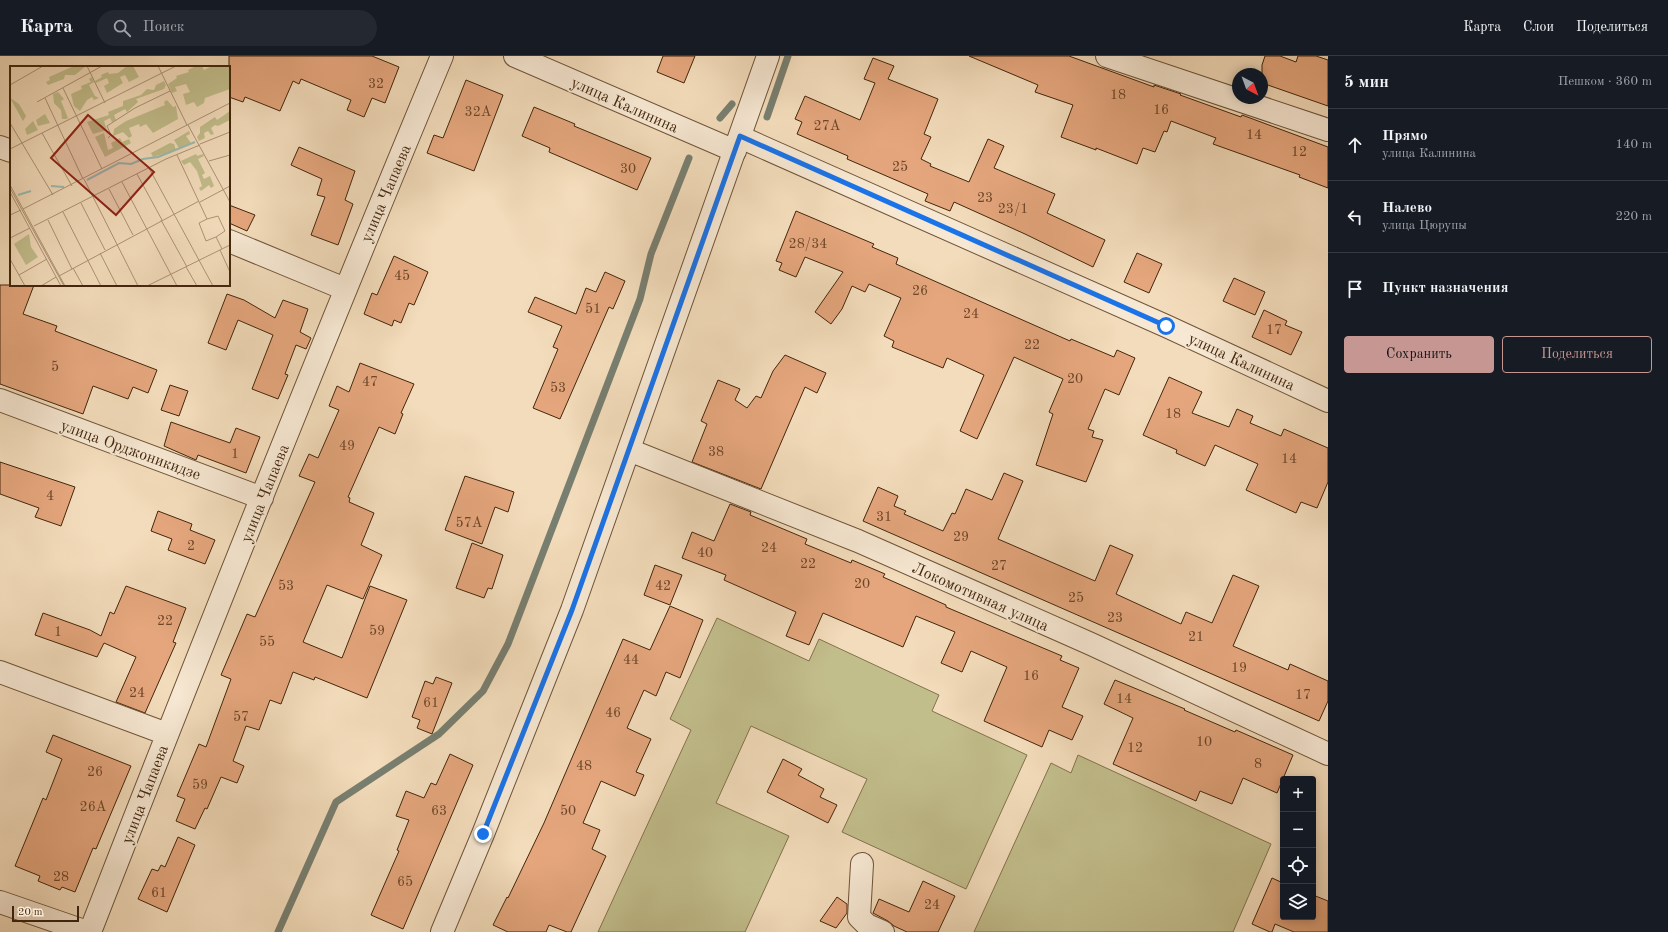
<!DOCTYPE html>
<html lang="ru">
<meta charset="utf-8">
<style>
:root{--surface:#171b24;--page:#242831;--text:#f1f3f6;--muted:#9ea1a6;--line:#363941;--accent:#c59692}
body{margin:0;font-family:"Old Standard TT",serif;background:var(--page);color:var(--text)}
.controls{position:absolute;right:12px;bottom:12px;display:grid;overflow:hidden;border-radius:4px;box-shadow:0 2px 10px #0003}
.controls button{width:36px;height:36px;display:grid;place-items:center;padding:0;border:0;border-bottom:1px solid var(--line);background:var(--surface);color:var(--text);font:20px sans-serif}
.compass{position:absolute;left:1232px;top:12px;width:36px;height:36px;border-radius:50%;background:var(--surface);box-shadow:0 2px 10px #0003;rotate:139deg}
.scale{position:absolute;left:12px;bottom:10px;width:67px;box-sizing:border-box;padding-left:4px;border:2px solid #43260c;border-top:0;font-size:11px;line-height:14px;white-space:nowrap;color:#43260c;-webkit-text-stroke:3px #f7e8d3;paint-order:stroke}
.stop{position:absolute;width:12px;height:12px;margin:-9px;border:3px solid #1a73e8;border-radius:50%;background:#fff}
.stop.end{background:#1a73e8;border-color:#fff;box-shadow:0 1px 4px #0008}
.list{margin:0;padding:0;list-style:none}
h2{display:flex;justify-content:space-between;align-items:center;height:52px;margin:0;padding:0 16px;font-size:17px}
h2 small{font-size:13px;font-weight:400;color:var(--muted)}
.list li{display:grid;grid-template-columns:26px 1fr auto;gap:12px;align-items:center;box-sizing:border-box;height:72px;padding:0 16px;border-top:1px solid var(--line)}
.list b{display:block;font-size:15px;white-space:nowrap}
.list p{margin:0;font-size:13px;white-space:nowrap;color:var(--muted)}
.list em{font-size:13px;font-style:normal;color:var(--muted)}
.actions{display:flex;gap:8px;padding:12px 16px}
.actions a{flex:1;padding:9px 0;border:1px solid var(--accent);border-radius:4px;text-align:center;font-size:14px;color:var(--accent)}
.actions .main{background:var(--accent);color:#111}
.icon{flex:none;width:22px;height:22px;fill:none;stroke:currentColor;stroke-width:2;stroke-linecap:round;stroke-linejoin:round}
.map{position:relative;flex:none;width:1328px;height:876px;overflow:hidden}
header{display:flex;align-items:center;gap:24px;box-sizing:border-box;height:56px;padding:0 20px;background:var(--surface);border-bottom:1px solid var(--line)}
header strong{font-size:19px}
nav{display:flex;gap:22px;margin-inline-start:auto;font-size:14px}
.search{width:280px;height:36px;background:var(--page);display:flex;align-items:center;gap:10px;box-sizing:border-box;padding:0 14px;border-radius:22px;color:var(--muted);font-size:15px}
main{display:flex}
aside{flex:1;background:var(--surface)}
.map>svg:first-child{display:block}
</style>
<header>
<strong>Карта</strong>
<div class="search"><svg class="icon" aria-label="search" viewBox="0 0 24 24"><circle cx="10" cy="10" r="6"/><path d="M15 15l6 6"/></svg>Поиск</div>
<nav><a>Карта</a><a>Слои</a><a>Поделиться</a></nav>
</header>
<main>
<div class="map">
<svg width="1328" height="876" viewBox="0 0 1328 876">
<rect width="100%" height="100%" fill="#f3dcbb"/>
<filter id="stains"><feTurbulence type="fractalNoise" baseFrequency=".005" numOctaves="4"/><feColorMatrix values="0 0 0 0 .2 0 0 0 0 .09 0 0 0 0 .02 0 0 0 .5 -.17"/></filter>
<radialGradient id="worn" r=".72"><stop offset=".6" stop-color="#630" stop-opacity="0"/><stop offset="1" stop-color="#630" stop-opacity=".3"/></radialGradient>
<path fill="#c2be8c" stroke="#82724c" d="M717,562L809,605L819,583L939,639L932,655L1027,699L966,833L842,776L867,723L751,670L716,747L789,780L745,876H598L691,674L670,663Z
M1078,699L1271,788L1233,876H974L1051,707L1071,717Z"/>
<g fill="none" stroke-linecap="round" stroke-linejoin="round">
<path stroke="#787f70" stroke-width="7" d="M767,61L788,0
M720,62L732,48
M278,876L336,746L439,678L483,635L508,588L640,243L651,198L689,102"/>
</g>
<path fill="#e5a67d" stroke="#43260c" d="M229,0H372L399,11L385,47L372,42L364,61L347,54L351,44L301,23L299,28L293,25L280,55L245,41L243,46L229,41Z
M663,0H695L684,27L657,16Z
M969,0H1069L1154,31V29L1181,38L1180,39L1241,61L1242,59L1328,91V132L1299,121L1300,119L1213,88L1216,82L1171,65L1167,76L1164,75L1155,96L1143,92L1137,108L1096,92V94L1061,81L1073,49L1035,36L1038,29Z
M1265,0H1280L1296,6L1298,0H1316L1328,4V50L1262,27V9Z
M873,2L894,10L888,23L938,43L924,78L931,81L921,103L931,108L930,110L969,126L988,83L1004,90L994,112L1055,138L1047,157L1105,184L1093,211L1025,178L954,146L950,155L925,145L928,138L847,103L848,100L797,78L802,66L795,63L805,40L860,64L875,27L864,23Z
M466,24L503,39L474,115L427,97L434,79L443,82Z
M534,51L575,68L574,70L651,102L637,134L549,96L550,92L522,80Z
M299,91L355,115L345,144L353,148L338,189L311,179L325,141L317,139L322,123L291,109Z
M229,149L255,159L247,175L229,167Z
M796,155L874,188L872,191L898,202L896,208L1070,285L1071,283L1114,301L1117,294L1135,302L1119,339L1105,333L1088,373L1094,375L1092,381L1103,384L1086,426L1036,409L1053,358L1049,356L1063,323L1014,301L977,383L960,375L984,319L947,302L943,312L892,291L894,285L884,280L901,242L869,228L865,236L852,230L842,253L831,268L815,256L843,216L805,201L796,221L779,214L782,207L776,205Z
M1137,197L1162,208L1149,237L1124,226Z
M394,200L428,216L414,249L409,247L401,267L394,264L392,270L364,258L372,237L377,239Z
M605,216L625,225L613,253L609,251L560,363L533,352L558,293L553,291L562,270L528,256L535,241L576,258L586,232L596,236Z
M1234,222L1265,236L1255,259L1223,245Z
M0,229H34L23,258L57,270L55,275L157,314L148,337L133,331L128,343L93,330L83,358L0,328Z
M227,238L244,244L275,262L283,244L308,253L300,276L311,282L306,293L296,289L285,318L288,319L278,343L252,333L273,279L238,264L226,294L208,287Z
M1264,254L1287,265L1285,269L1302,276L1291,299L1252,281Z
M785,299L826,317L817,337L805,331L761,433L692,406L707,368L701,365L718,324L740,333L735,344L747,352L756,340L761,342L773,315Z
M360,307L414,328L401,357L403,358L395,378L379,371L348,441L350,442L349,446L374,457L361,489L382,499L363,543L327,529L303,586L342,602L370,530L407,544L367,642L315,621L314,624L293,616L281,648L270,644L259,674L246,670L233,705L244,710L237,727L221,721L207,753L205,752L195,773L176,765L185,743L177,740L199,688L206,691L231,623L221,619L247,558L255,561L315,426L299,420L309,398L318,402L339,354L329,350L337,330L349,336Z
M1169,321L1202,336L1192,357L1229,371L1237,353L1253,360L1250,367L1281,380L1284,373L1328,392V426L1317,452L1301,446L1296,457L1246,434L1258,408L1215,389L1205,410L1176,397L1177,394L1143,379Z
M170,329L188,335L179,360L161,354Z
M171,366L230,387L236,372L260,381L246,417L198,399L196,404L164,390Z
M0,406L75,431L61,470L35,461L39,452L0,438Z
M1004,417L1023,425L998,483L1095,525L1110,489L1133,499L1116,538L1181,568L1186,556L1212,567L1233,519L1259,530L1233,590L1288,614L1290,608L1328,625V645L1319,665L863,465L878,431L898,440L894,450L906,455L904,458L943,475L952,457L955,458L966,433L992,444Z
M465,420L514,436L508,456L495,451L482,488L445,474Z
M730,448L751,456L750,459L807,483L805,488L851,507L852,504L885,518L883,521L946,549V551L1062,600L1060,604L1079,612L1062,651L1083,660L1072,684L1049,674L1042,691L984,665L1007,611L971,595L962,616L941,607L955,576L916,560L903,591L823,557L809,589L786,580L796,556L724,524L726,519L682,502L692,476L714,485Z
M158,455L192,468L190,474L215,484L205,508L168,494L172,483L151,475Z
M472,487L503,499L492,533L488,532L484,542L456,532Z
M655,509L682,519L670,549L644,539Z
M126,530L186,552L173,586L176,587L145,657L116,646L136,601L104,587L97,601L35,579L43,557L90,574L101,580L110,556L114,558Z
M670,550L703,564L680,622L666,616L656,640L644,634L627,672L651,683L636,716L644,719L635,740L601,725L583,767L600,774L592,793L606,800L571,876H567L549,869L546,876H508L493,869L507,841L508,842L544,767L623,583L650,594Z
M436,621L452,627L432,678L417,672L420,664L412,661L425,625L433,628Z
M1115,624L1185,653L1184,654L1235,676L1236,674L1293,699L1277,737L1243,722L1232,748L1200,735L1196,745L1113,708L1133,662L1104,648Z
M53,679L131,710L96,793L93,792L75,836L62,831L60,834L38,825L40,820L15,810L43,742L46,744L62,703L46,696Z
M450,698L473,709L403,873L371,859L399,795L397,794L409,764L396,760L406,735L424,742L431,727L436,729Z
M783,703L802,713L798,719L824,733L820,741L837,749L828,767L767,736Z
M178,781L195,789L167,856L138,843L152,813L158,815L161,809L165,811Z
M1272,822L1283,827V861H1313V839L1328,845V876H1294L1275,868L1272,876H1270L1252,868Z
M923,825L955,840L938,876H907L894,870L888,865L873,857L879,843L909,856Z
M837,841L847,848V857L836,872L820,865Z"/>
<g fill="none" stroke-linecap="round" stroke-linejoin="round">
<defs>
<path id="minor" d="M515,0L735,95
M1107,0L1328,74
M740,81L1166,270L1328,345
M0,91L11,95
M229,185L345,233
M0,344L262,442
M629,394L858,485L1091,588L1328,698
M0,616L167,678
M862,808L859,861L867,869L883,876
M0,846L87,876
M90,876C204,583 321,290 442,0"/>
<path id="tertiary" d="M442,876L483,778L572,554L768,0"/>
</defs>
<use href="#minor" stroke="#6f5438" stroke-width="24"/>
<use href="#tertiary" stroke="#6f5438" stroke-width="24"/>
<use href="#minor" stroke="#f7e8d3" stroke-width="22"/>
<use href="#tertiary" stroke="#f7e8d3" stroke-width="22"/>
</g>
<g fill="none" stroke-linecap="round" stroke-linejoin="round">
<path stroke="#1a73e8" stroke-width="5" d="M483,778L572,554L740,80L1166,270"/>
</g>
<g text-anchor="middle" stroke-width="4" stroke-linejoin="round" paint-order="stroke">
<g font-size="14" fill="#6c4628">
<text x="376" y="32">32</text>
<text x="1118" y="43">18</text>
<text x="1161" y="58">16</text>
<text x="478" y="60">32А</text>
<text x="827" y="74">27А</text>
<text x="1254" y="83">14</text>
<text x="1299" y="100">12</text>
<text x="900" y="115">25</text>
<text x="628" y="117">30</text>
<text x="985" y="146">23</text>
<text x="1013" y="157">23/1</text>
<text x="808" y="192">28/34</text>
<text x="402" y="224">45</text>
<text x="920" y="239">26</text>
<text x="593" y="257">51</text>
<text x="971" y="262">24</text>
<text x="1274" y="278">17</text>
<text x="1032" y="293">22</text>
<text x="55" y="315">5</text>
<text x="1075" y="327">20</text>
<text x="370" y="330">47</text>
<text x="558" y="336">53</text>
<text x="1173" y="362">18</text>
<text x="347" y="394">49</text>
<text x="716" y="400">38</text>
<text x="235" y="402">1</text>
<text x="1289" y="407">14</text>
<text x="50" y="444">4</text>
<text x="884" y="465">31</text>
<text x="469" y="471">57А</text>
<text x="961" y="485">29</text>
<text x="191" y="494">2</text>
<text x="769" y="496">24</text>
<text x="705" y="501">40</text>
<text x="808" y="512">22</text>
<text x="999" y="514">27</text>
<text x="862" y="532">20</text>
<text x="286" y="534">53</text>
<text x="663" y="534">42</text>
<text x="1076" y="546">25</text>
<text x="1115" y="566">23</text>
<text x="165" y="569">22</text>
<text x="377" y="579">59</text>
<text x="58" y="580">1</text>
<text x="1196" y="585">21</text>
<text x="267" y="590">55</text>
<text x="631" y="608">44</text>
<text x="1239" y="616">19</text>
<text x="1031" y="624">16</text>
<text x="137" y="641">24</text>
<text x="1303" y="643">17</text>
<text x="1124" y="647">14</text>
<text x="431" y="651">61</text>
<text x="613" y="661">46</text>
<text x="241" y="665">57</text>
<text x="1204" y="690">10</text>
<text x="1135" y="696">12</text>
<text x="1258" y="712">8</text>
<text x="584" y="714">48</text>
<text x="95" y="720">26</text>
<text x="200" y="733">59</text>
<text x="93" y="755">26А</text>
<text x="439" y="759">63</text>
<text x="568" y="759">50</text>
<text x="61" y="825">28</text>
<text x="405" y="830">65</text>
<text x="159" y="841">61</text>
<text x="932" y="853">24</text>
</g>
<g font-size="16" fill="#43260c" stroke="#f7e8d3">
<text transform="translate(625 48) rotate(24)" y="6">улица Калинина</text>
<text transform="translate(385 137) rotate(-67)" y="6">улица Чапаева</text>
<text transform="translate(1242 305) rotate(25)" y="6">улица Калинина</text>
<text transform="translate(131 393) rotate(20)" y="6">улица Орджоникидзе</text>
<text transform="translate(264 437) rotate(-68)" y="6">улица Чапаева</text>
<text transform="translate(981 540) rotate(24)" y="6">Локомотивная улица</text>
<text transform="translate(144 738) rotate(-69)" y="6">улица Чапаева</text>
</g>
</g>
<g transform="translate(10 10)">
<rect width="220" height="220" fill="#f3dcbb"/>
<path d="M64,0H76L65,9H55L54,13L38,19L36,16L40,14L39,11ZM117,0H123L129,11L119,16L115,9L110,11L113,17L97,27L94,20L99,17L97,12L86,17L85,15L92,11L91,9L98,6L99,8L108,7ZM186,0H192L194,4L202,0H220V23L195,32L194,37L187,41L184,36L176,39L173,28L180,26L176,18L165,21L167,25L162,27L158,18L167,12L166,10L179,6L178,4ZM82,11L84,16L79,19L85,30L89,32L84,34L82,31L77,34L70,45L64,40L61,28L72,23L71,20L81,16L79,13ZM154,15L156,19L154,23L126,33L128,36L117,46L115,43L104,49L106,54L102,56L100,52L94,55L97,64L83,68L77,56L99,49L98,46L113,40V35L131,29L137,23L144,24L146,19ZM48,26L54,33L51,35L58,52L56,53H52L51,44L44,37L43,28ZM0,32L9,38L16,50L13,55ZM157,34L163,41L166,40L168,53L143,67L136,58L130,61L129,58L119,62L122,70L119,72L113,66L103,70L104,63L116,55L155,39L154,36ZM220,45V54L208,60L205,59L201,62L204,68L201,69L198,65L194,67L195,72L189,75L187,71L190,67V61L205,51L207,54ZM35,48L40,57L28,60L26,54ZM23,55L28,64L17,69L15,63ZM179,65L180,68L176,70L181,77L169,82L164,74ZM94,67L98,84L103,82L101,77L110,72L112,76L119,73L121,77L95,91L85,71ZM160,77L164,78L166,84L143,91L141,87ZM186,88L187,90L193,88L194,90L188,93L195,107L192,109L194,113L200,110L204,120L201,122L199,119L191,125L189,122L192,120L187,105L180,96L174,99L171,95ZM19,168L21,181L28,191L16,199L4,178Z" fill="#c2be8c"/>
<path fill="none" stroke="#9bbbb2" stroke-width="2" d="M77,114L109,97L121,98L133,93L148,91L185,76M41,120L54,121M8,129L21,125"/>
<path fill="none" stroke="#ad9375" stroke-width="1" d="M77,0L95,37M148,0L177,59M0,19L33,0M53,22L92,103M35,32L73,113M27,36L92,0M0,57L43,129M178,59L220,136M32,67L62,120M98,72L101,69L97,60L125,42L160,25M190,78L220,66M0,83L166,0M167,89L197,153L208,150L215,165L206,171M199,95L220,89M139,102L203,220M127,108L152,154M74,113L128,220M112,116L167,220M0,119L55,220M0,122L54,220M99,123L123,169M0,126L51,220M190,136L220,120M71,137L95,184M13,143L220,37M53,146L91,220M0,149L11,144M197,153L189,157L196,175L206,171L212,183M38,154L62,203M151,154L177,201M24,160L156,93L190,79M0,172L20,162M210,184L220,206M90,187L107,220M0,193L15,220M176,201L187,220M63,202L73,220M9,209L37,193M49,210L189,135M31,220L46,211M137,220L220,179"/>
<path fill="#8f2418" fill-opacity="0.15" stroke="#8f2418" stroke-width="2" d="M78,49L144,106L106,149L41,92Z"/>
<rect width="220" height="220" fill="none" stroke="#43260c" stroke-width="2"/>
</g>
<rect width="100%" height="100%" filter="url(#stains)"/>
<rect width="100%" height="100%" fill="url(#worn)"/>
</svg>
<div class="controls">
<button>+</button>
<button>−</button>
<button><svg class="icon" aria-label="locate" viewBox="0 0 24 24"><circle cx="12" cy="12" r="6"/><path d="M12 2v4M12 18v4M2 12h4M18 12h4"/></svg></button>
<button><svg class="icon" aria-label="layers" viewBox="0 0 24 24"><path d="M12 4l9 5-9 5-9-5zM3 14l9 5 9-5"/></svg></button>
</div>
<svg class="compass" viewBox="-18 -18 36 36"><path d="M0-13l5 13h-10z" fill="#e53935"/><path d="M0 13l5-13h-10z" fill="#9ea1a6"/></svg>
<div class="scale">20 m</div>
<div class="stop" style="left:1166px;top:270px"></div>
<div class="stop end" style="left:483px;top:778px"></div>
</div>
<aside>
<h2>5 мин<small>Пешком · 360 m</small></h2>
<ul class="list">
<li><svg class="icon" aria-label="ahead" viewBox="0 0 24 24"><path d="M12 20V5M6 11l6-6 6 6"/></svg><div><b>Прямо</b><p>улица Калинина</p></div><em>140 m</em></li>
<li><svg class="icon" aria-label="left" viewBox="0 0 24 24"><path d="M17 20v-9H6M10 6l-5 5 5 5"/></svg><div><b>Налево</b><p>улица Цюрупы</p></div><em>220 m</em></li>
<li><svg class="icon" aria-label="arrive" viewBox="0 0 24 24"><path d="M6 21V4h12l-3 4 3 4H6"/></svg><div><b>Пункт назначения</b></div></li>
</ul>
<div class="actions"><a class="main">Сохранить</a><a>Поделиться</a></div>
</aside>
</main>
